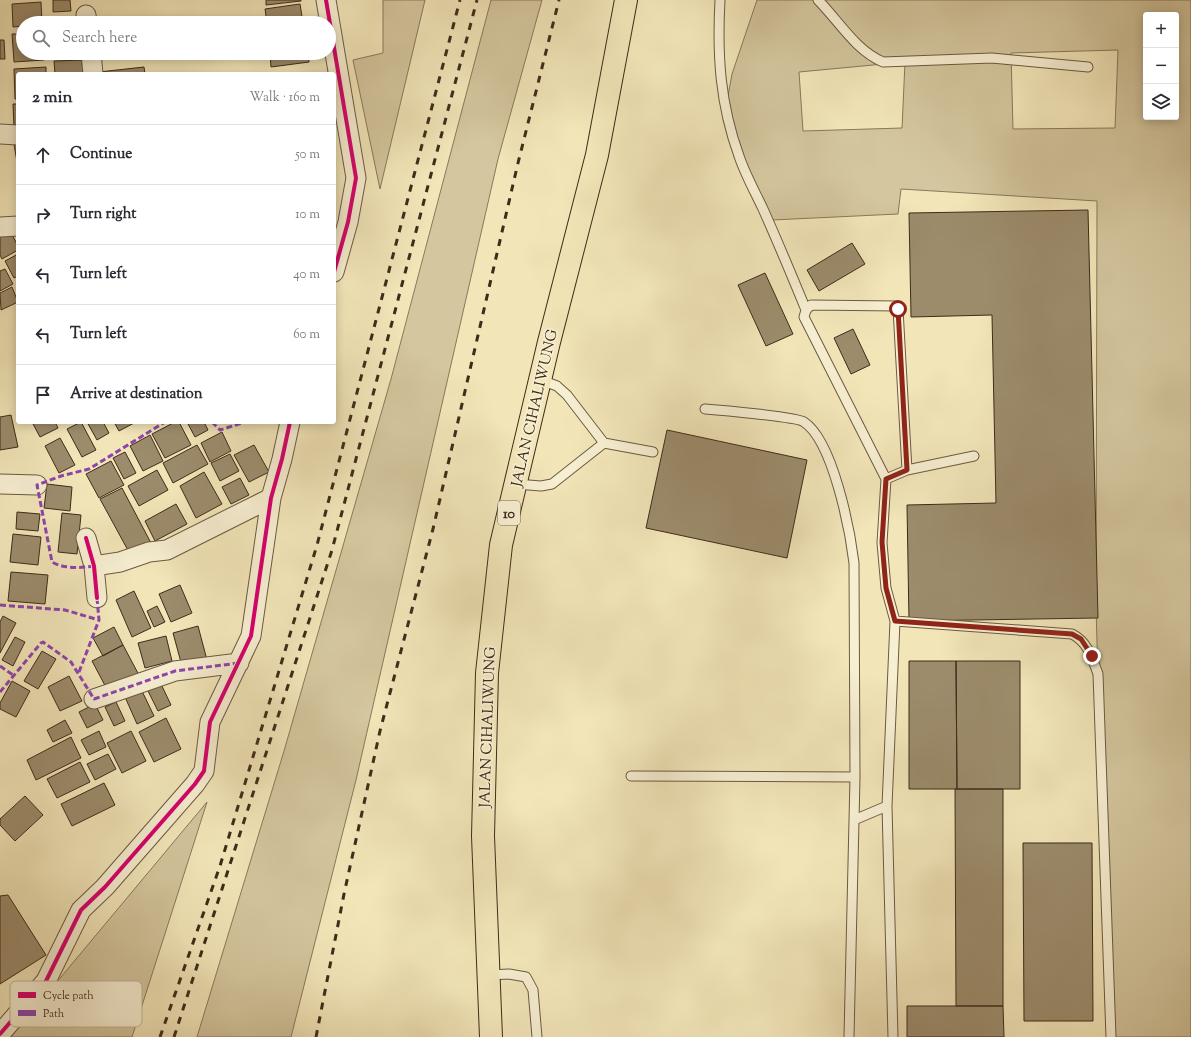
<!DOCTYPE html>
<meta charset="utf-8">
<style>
:root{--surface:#fff;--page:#f7f7f7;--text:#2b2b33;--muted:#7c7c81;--line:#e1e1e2}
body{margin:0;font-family:"Sorts Mill Goudy",serif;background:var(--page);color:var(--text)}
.controls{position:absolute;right:12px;top:12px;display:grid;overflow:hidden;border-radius:4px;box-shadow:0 2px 10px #0003}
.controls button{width:36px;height:36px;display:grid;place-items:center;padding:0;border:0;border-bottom:1px solid var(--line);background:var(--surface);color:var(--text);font:20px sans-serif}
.stop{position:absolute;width:12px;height:12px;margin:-9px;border:3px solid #8f2418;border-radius:50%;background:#fff}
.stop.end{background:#8f2418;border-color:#fff;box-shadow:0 1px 4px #0008}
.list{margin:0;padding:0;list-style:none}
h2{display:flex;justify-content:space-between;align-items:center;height:52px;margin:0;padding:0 16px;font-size:17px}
h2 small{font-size:13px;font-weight:400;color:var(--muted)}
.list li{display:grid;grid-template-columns:26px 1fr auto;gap:12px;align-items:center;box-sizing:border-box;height:60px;padding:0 16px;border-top:1px solid var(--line)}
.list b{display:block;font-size:15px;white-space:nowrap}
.list em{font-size:13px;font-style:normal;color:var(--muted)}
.icon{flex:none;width:22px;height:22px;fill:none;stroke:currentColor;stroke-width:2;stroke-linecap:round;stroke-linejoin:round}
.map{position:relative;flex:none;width:1191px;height:1037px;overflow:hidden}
.search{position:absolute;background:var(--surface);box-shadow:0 2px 10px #0003;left:16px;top:16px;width:320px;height:44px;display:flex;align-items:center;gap:10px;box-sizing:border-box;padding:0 14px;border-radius:22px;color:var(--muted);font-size:15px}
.panel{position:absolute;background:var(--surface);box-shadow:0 2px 10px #0003;left:16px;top:72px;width:320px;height:352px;border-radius:4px}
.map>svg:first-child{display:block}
</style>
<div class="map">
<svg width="1191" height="1037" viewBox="0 0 1191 1037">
<rect width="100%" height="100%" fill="#f2e6b9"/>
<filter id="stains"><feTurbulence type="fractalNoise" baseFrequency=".005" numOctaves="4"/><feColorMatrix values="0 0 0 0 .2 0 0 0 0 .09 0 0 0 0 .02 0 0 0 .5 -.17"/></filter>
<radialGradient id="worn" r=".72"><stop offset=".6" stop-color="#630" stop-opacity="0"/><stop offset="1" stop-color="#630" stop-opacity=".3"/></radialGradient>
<path fill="#d4c69e" stroke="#8a785c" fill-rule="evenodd" d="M383,0H425L380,189L353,60L383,53Z
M491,0H542L498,159L356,780L291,1037H197L284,751L391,379Z
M757,0H1191V1037H1108L1096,607L1097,201L901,189L898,214L772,220L739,160L725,113L732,74ZM1146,15H1176V117H1146ZM1118,50L1115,128L1013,129L1011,53ZM905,62L902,128L803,131L799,72Z
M207,802L132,1037H11Z"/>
<path fill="#9c8c6c" stroke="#3f2b19" d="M53,0H70L71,11L53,12Z
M266,0H301V1L266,5Z
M41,2L42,23H23V26L13,27L12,4Z
M300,4L303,23H267L265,9Z
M12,34H23V53H43L44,60L14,62Z
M0,40H4L5,59H0Z
M67,53H84V56H67Z
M270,53H308L309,62L271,67Z
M84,60L85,74H55L54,61Z
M46,67V74H18V99H15L14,69Z
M144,67L145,74H100L99,72Z
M13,104H18V127H14Z
M18,143V162H17L14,144Z
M1088,210L1098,618L909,621L907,505L996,503L992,315L911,317L909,213Z
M9,229L18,246V250L2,259L0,255V234Z
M852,243L865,264L819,291L807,270Z
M18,254V276L14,278L5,261Z
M5,269L13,284L0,291V271Z
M765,273L793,334L766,346L738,285Z
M12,287L18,302L1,310L0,293Z
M853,329L870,365L851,374L834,338Z
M11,415L18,447L0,450V417Z
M32,422H55L58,428L40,437Z
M81,422L96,450L82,457L67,429Z
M87,422H103L109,433L97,440Z
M114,422H136L119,431Z
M175,422H179L191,445L165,458L152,434Z
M187,422H204L208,430L195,437Z
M667,430L807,460L787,558L646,528Z
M222,432L231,451L210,462L201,443Z
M150,435L163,461L143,471L130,446Z
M60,438L75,465L59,473L45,446Z
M197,445L208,464L173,483L163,463Z
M254,445L269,472L249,482L234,455Z
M125,452L136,473L124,479L113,458Z
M230,454L239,471L220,481L211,463Z
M111,461L124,485L99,498L86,474Z
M157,470L168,490L139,506L128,486Z
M204,472L222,504L196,518L180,486Z
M240,478L249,495L231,504L222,487Z
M47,484L72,487L70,511L44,508Z
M122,488L151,543L130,554L100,499Z
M176,504L187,524L155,541L145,521Z
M17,512L40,514L38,531L16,529Z
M62,513L81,515L77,554L58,552Z
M13,534L41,537L38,565L10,562Z
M11,572L48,575L45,604L8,601Z
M180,585L192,613L171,622L159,594Z
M134,591L151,628L132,637L116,600Z
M157,606L165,622L154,627L147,611Z
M3,616L16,623L0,653V622Z
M198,626L207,660L182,666L173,633Z
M114,627L123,645L103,656L93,638Z
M166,636L172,661L145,668L138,643Z
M15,637L25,642L13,666L2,660Z
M123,645L140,677L109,693L92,661Z
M42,651L56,659L38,689L24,681Z
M909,661H956L957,789H909Z
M956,661H1020V789H957Z
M69,676L82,701L60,711L48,687Z
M12,681L30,691L16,717L0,709V703Z
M160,682L171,705L158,711L147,689Z
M141,689L154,716L137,724L125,697Z
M116,702L125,721L114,726L105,707Z
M95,704L103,720L87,728L79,712Z
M166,718L181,749L154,762L139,732Z
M65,720L72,733L53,742L47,730Z
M99,731L106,747L89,755L81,740Z
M131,731L146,761L122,773L107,743Z
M71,737L81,758L36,780L27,760Z
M108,754L116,769L95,780L87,764Z
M80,762L90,782L57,798L47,779Z
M104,783L115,805L72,826L61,804Z
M955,789H1003V1006H956Z
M25,796L43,815L15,841L0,825V819Z
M1023,843H1092L1093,1021H1024Z
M8,895L46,955L0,984V896Z
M907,1006H1003L1004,1037H907Z"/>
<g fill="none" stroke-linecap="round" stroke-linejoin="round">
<defs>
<path id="service" d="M720,0C717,55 720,104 739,156C745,174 755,192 763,209C778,242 792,276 806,310
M818,0C839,21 855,50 883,62L992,58L1088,67
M541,380L557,386L567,395L604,443L653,452
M705,409C719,410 798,417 804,422C833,441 850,530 854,563L855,777L849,1037
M974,456L907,470L886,479L882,543L886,588L895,621L1072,634C1088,642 1092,658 1098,674L1111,1037
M886,479L804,317L806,310L811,305L896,306L898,309L907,470
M516,484L541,486L552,484L604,443
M631,776L855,777
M854,820L887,806
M489,975L509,974L526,977L533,990L537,1037
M893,1037L887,806L895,621"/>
<path id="minor" d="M326,0L356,178L348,222L334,272
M86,15L87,23
M91,53L93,74
M0,134L18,135
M0,227L18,226
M0,484L37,485
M86,538L94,566L97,598
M94,566L120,562L149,552L167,550L271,498
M94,699L175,671L239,663
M0,1034L46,981L81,910L105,887L195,784L204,771L210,722L251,636L271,498L282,459L290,422"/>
<path id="trunk" d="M491,1037L483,836L487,673L501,545L549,342L597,155L626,0"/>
</defs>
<use href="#service" stroke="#6c5a41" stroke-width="11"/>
<use href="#minor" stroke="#6c5a41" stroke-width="21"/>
<use href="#trunk" stroke="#3f2b19" stroke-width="24"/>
<use href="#service" stroke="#f7efd2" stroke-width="9"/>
<use href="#minor" stroke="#f7efd2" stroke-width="19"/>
<use href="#trunk" stroke="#f2e6b9" stroke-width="22"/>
<path stroke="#3f2b19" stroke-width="3" stroke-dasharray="7 7" stroke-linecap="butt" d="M160,1037L220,866L317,545L460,0
M174,1037L332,550L477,0
M316,1037L344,894L380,731L433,529L518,163L559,0"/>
<path stroke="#8e44ad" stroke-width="3" stroke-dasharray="6 3" stroke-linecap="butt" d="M212,422L220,430L245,422
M94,566C81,568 64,569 52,562L37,485L61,476L89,469L165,422
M0,605L65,610L99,620
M0,666L13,675
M79,672L99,620L97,598
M0,692L41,643L43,642L71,662L94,699L175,671L239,663"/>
<defs>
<path id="cycleway" d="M326,0L356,178L348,222L334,272
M86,538L94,566L97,598
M0,1034L46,981L81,910L105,887L195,784L204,771L210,722L251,636L271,498L282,459L290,422"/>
</defs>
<use href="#cycleway" stroke="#f7efd2" stroke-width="6"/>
<use href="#cycleway" stroke="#d6006c" stroke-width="4"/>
</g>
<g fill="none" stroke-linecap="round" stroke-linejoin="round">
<path stroke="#8f2418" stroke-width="5" d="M898,309L907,470L886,479L882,542L886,588L895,621L1072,634L1081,639L1092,656"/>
</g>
<g text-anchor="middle" stroke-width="3.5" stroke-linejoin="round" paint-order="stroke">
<rect fill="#f7efd2" stroke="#766650" stroke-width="1" x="498" y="501" width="22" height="24" rx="3"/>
<g font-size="14" font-weight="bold" fill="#3f2b19">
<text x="509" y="518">10</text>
</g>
<g font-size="15" fill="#3f2b19" stroke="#f7efd2">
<text transform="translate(534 408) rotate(-77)" y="5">JALAN CIHALIWUNG</text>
<text transform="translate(487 727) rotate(-88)" y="5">JALAN CIHALIWUNG</text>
</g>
</g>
<rect x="10" y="981" width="132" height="46" rx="6" fill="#f7efd2" stroke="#c0b49a" stroke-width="1"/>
<rect x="18" y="992" width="18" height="6" fill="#d6006c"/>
<rect x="18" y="1010" width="18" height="6" fill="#8e44ad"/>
<g font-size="11" fill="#3f2b19">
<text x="43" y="999">Cycle path</text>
<text x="43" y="1017">Path</text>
</g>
<rect width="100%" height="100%" filter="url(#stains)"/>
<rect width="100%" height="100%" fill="url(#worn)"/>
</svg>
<div class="controls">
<button>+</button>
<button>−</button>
<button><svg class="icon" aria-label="layers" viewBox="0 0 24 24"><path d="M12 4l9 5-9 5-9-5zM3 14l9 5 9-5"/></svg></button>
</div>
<div class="stop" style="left:898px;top:309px"></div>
<div class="stop end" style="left:1092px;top:656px"></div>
<div class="search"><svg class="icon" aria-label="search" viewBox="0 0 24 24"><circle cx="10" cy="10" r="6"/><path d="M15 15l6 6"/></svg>Search here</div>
<section class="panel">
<h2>2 min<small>Walk · 160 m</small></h2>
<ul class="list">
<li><svg class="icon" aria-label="ahead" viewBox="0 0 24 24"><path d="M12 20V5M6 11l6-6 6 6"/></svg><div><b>Continue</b></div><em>50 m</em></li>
<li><svg class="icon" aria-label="right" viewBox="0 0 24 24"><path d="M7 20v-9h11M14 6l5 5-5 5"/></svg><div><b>Turn right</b></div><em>10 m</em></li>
<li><svg class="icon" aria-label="left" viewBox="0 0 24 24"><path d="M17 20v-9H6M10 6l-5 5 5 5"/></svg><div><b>Turn left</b></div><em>40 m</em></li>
<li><svg class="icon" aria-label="left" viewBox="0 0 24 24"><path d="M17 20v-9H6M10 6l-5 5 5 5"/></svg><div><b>Turn left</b></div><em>60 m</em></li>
<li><svg class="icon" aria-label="arrive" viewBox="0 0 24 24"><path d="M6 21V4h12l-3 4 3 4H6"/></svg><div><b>Arrive at destination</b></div></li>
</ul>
</section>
</div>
